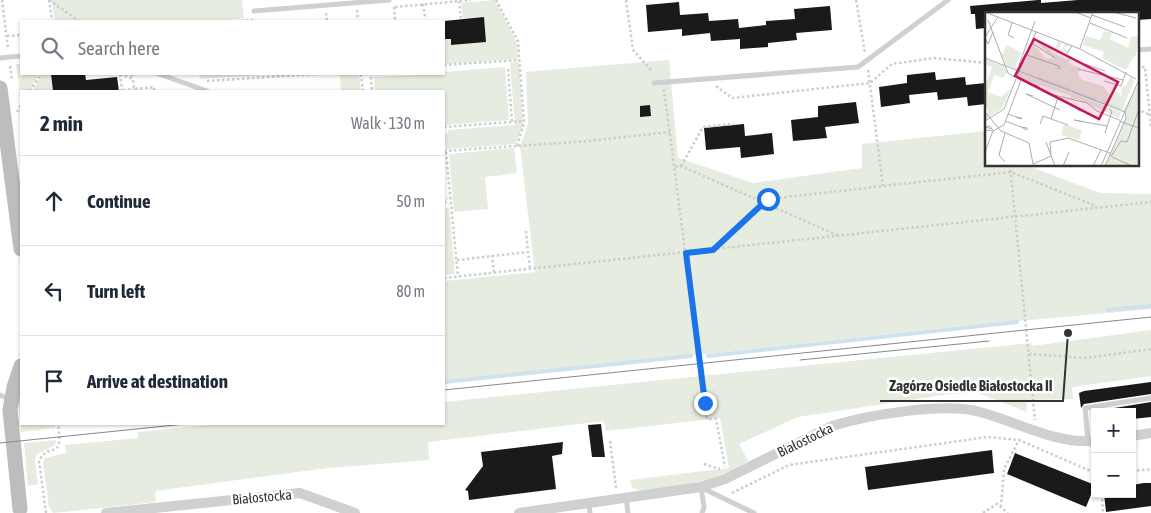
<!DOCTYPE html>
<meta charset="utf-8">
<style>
:root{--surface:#fff;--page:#f2f2f3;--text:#1f2937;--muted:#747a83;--line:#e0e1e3}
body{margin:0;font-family:"Asap Condensed",sans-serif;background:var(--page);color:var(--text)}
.controls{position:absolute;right:15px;bottom:15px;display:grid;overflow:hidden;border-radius:0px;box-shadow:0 1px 4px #0004}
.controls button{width:45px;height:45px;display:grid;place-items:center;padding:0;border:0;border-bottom:1px solid var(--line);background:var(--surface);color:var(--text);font:25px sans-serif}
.stop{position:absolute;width:15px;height:15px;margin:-11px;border:4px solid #1a73e8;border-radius:50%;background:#fff}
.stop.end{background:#1a73e8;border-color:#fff;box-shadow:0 1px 5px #0008}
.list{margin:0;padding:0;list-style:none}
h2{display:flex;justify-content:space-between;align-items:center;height:65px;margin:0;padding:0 20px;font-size:21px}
h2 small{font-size:16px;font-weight:400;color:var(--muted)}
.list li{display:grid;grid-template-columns:32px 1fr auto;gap:15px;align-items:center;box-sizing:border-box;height:90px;padding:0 20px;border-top:1px solid var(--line)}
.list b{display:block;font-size:19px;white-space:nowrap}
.list em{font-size:16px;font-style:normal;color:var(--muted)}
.icon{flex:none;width:28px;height:28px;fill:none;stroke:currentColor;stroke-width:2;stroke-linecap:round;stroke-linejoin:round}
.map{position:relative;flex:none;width:1151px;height:513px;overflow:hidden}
.search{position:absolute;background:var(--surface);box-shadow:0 1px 4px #0004;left:20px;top:20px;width:425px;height:55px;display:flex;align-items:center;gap:12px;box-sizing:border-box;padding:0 18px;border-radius:0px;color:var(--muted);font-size:19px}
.panel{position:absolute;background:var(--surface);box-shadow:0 1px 4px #0004;left:20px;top:90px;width:425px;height:335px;border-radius:0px}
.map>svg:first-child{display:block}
</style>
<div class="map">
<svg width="1151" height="513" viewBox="0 0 1151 513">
<rect width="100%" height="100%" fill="#fff"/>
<path fill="#e6ecdf" d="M51,0H242L244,18L219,21H55Z
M495,0L517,42L518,59L444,64V39H451V45L486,42L484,18L463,19L461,3Z
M669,60L678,158L753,183L862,168V144L986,131V165H1026L1100,193L1151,194V309L952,327L444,383V281L535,272L520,147L528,124L526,72Z
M519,62L523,125L516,144L446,149L444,134L448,133V130L515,125L510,63Z
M16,64H21V74H39L29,91H21V104Z
M505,67L509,120L444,125V91H375L374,77L444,74V72Z
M42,74H51L53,91H32Z
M199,74H276L200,79Z
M359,74L361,91H341L340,75Z
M514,148L517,173L485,177L488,209L454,212L449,154Z
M449,207L455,274L444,275V210Z
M1151,330V376L1072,387L1073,399L1026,400L1027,412L978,393L949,394L798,417L739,444L748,461C708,485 685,485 640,491L632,487L630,480L729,468L720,418L606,431L604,421L428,442L429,460L328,468L155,491L156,502L53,513L49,507L43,463L45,458L66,453L65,445L138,438V432L221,424H444V402L1031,343L1032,346Z
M21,390V424H55V428L21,432L18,396Z
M56,440L55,445L36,455L35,461L38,484L28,486L24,443Z"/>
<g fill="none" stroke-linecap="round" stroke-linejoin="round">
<path stroke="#cfe2ee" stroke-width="4" d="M1107,310L1151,306
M708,356L1017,322
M444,382L691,356"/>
</g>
<path fill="#1a1a1a" d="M1038,0H1041V3L1078,0H1151V19L1137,20V14H986V28L976,29L975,14H971L970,6Z
M679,2L680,15L708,13L709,21L738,19L739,28L766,25V21L795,19L794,9L830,6L832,30L796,33L797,40L768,43V47L740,49V39L711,41L710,33L682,36V29L648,32L646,5Z
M484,17L486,42L451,45V39H444V21Z
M935,72L936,80L965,77L966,85L986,83V104L968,106L967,97L938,100L937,92L909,95L910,103L881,107L879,87L907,83V75Z
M51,74H85L86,80L117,77L119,91H53Z
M856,102L859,123L825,127L827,138L793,141L791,120L818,117V106Z
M650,105L651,116L640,117V106Z
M744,124L745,136L772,133L774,154L741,158L740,147L706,150L704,128Z
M1151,382V394L1084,404L1081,408L1079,393L1084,391Z
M1151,402V417L1132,419V412H1090Z
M601,424L605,457H592L588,425Z
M563,442L562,454L552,456L556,489L469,500L468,491L465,490L483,466L481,452Z
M992,450L994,473L868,490L865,467Z
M1015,453L1095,485L1086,507L1007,474Z
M1144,483H1151V506L1106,512L1104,494H1132V485Z"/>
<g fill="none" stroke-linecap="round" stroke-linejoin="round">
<path stroke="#cdcdcd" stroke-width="2.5" stroke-dasharray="2.5 2.5" stroke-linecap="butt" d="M2,0L8,48
M49,0L79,21
M49,0L52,21
M496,0L518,41L524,123L517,147
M626,0L633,50L652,71
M856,0L865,53
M459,1L461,20
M423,4L425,17
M394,7L395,20
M395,7L471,0
M357,10L358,21
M326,13L327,21
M241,21L253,20
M7,36L21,35
M444,65L520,60
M10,66L12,80
M1137,68L1145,67L1151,126
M508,69L512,122
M868,70L883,186
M120,74L133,79L134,89L154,87V91
M120,74L122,90
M132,74L133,79
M361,74L363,91
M371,77L372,91
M207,81L315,74
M716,86L732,98L870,83L892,64L934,58L986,63
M664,89L707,419H716L725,467
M30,91L41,74
M118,91L134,89
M1137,109L1150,115
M17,112L21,105
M444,127L524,121
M444,151L589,141L670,132
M446,152L458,277
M1010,165L1035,420
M681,166L703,127L734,124
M675,167L681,166L839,236
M444,203L448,199
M526,231L528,252
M714,249L768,199L883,186L1011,172L1096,206V208
M492,255L494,273
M457,260L528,252L530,269
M444,278L1151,202
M1029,354L1086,358L1151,349
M610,441L616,488
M704,464L720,469
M1132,471L1151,469
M732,493L789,465L988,437L1019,440L1095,473
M1102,494L1103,513
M1001,507L1004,469L1019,440
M46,513L39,461C49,440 64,463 58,424
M983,513L997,504L1008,513"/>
<path stroke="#d0d0d0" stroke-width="5" d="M254,11L389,0
M1137,50L1151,49
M0,58L21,56
M159,74L207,91
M654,83L858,67L948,0
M0,395L10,399
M1088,441L1085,408L1151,398
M701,487L704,507L702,513
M702,488L754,513
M626,498L628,513
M589,504L590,513"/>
<path stroke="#d0d0d0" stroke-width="10" d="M1132,436L1151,433
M106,513L300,493L355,513
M519,513L701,487L725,479L832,426C868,415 944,402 980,412C1018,422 1054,444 1095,441"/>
<path stroke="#bdbdbd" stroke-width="15" d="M0,88L21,249
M20,509L10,410L14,387L21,366"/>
<path stroke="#888" stroke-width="1" d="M800,360L989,341
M444,390L1151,317
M0,443L185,424"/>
</g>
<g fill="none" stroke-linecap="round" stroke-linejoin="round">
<path stroke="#1a73e8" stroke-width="6" d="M705,403L686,253L713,250L768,199"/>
</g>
<g text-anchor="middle" stroke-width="5" stroke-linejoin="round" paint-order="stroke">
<g font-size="14" fill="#333" stroke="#fff">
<text transform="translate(805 440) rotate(-26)" y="5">Białostocka</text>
<text transform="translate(262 497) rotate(-5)" y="5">Białostocka</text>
</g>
</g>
<g transform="translate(985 12)">
<rect width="154" height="154" fill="#fff"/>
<path d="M119,19L127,21L125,27L143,36L146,25L154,24L151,44L154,46L149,44L141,58L117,46L119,40L98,33L101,24L115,28ZM56,23L54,29L62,33L70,36L73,29L77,31L74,37L77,38L80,32L85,34L79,35L83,39L81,41L67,36L66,40L83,48L82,44L85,45L84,52L95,56L93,63L97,68L118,74L126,84L129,78L137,84L136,75L141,74L146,64L149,69L137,98L35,59L48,32L60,46L70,47L52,31ZM22,33L37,41L31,52L33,58L21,53L17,43ZM0,47L19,54L22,60L18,66L9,63L3,80L16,85L27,75L17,96L0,108L3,97L0,94V75L7,55L0,52ZM34,60L136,100L134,106L92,87L84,88L77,86L85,88L86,84L34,66ZM154,72V154H120L142,105L138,98ZM79,112L97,118L94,128L76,123Z" fill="#e6ecdf"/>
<path fill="none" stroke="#cfe2ee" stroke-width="2.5" d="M53,66L86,78M87,79L111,88M118,90L135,97"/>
<path fill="none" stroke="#adadad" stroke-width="1" d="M0,0L95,37L151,67M90,0L106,6M128,0L151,6M107,3L140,15M3,8L23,61L30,65M27,11L23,23L29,26M105,11L142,26M0,25L13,5M0,26L3,32L8,20M47,31L70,46M95,36L108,0M67,37L81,43L87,34M42,43L74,54V57M0,46L140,100L141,106L120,154M100,52L120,59M35,56L34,53L50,9M93,57L138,68M32,65L51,20M32,66L53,74L61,81L102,91L112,99L134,108M119,69L136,74L141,60M48,84L41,82L75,98M76,86L96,99L90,96M0,100L16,119L44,131L48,152L66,144M23,102L31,105L36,107L37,106L31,105M66,107L73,85M0,109L19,97L31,67M20,109L36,115L42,118V116L36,115M134,109L154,116M99,110L89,108L122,114M55,112L58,104L83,113M7,117L0,115L5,114L7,117L9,119M0,118L8,119L19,113L36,68M120,121L127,99L124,97M61,130L70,154M0,140L8,119M66,142L65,130L83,126L125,141L127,145L147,154M127,143L136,129L142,130L154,97M20,150L14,143L20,121M78,154L84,140M108,154L116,138M116,154L153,70"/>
<path fill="#c2185b" fill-opacity="0.15" stroke="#c2185b" stroke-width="2.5" d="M49,27L133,70L114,107L30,64Z"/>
<rect width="154" height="154" fill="none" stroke="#333" stroke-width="2.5"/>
</g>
<path fill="none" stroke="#333" stroke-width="2" d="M1068 333L1063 401H880"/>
<circle fill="#333" stroke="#fff" stroke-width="2" cx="1068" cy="333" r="5"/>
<g font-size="15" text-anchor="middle" font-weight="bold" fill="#333" stroke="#fff" stroke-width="5" stroke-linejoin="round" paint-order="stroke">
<text x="971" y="391">Zagórze Osiedle Białostocka II</text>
</g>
</svg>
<div class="controls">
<button>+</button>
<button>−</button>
</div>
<div class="stop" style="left:768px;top:199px"></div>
<div class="stop end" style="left:705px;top:403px"></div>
<div class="search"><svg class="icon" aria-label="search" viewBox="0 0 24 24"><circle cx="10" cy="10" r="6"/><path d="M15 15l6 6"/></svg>Search here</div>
<section class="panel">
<h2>2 min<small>Walk · 130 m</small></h2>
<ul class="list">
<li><svg class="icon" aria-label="ahead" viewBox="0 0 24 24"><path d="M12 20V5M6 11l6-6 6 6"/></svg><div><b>Continue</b></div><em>50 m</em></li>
<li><svg class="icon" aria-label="left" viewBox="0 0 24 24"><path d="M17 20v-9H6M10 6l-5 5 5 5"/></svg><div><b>Turn left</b></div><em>80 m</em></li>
<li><svg class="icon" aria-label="arrive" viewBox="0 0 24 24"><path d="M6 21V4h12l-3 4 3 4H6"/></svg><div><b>Arrive at destination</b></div></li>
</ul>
</section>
</div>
